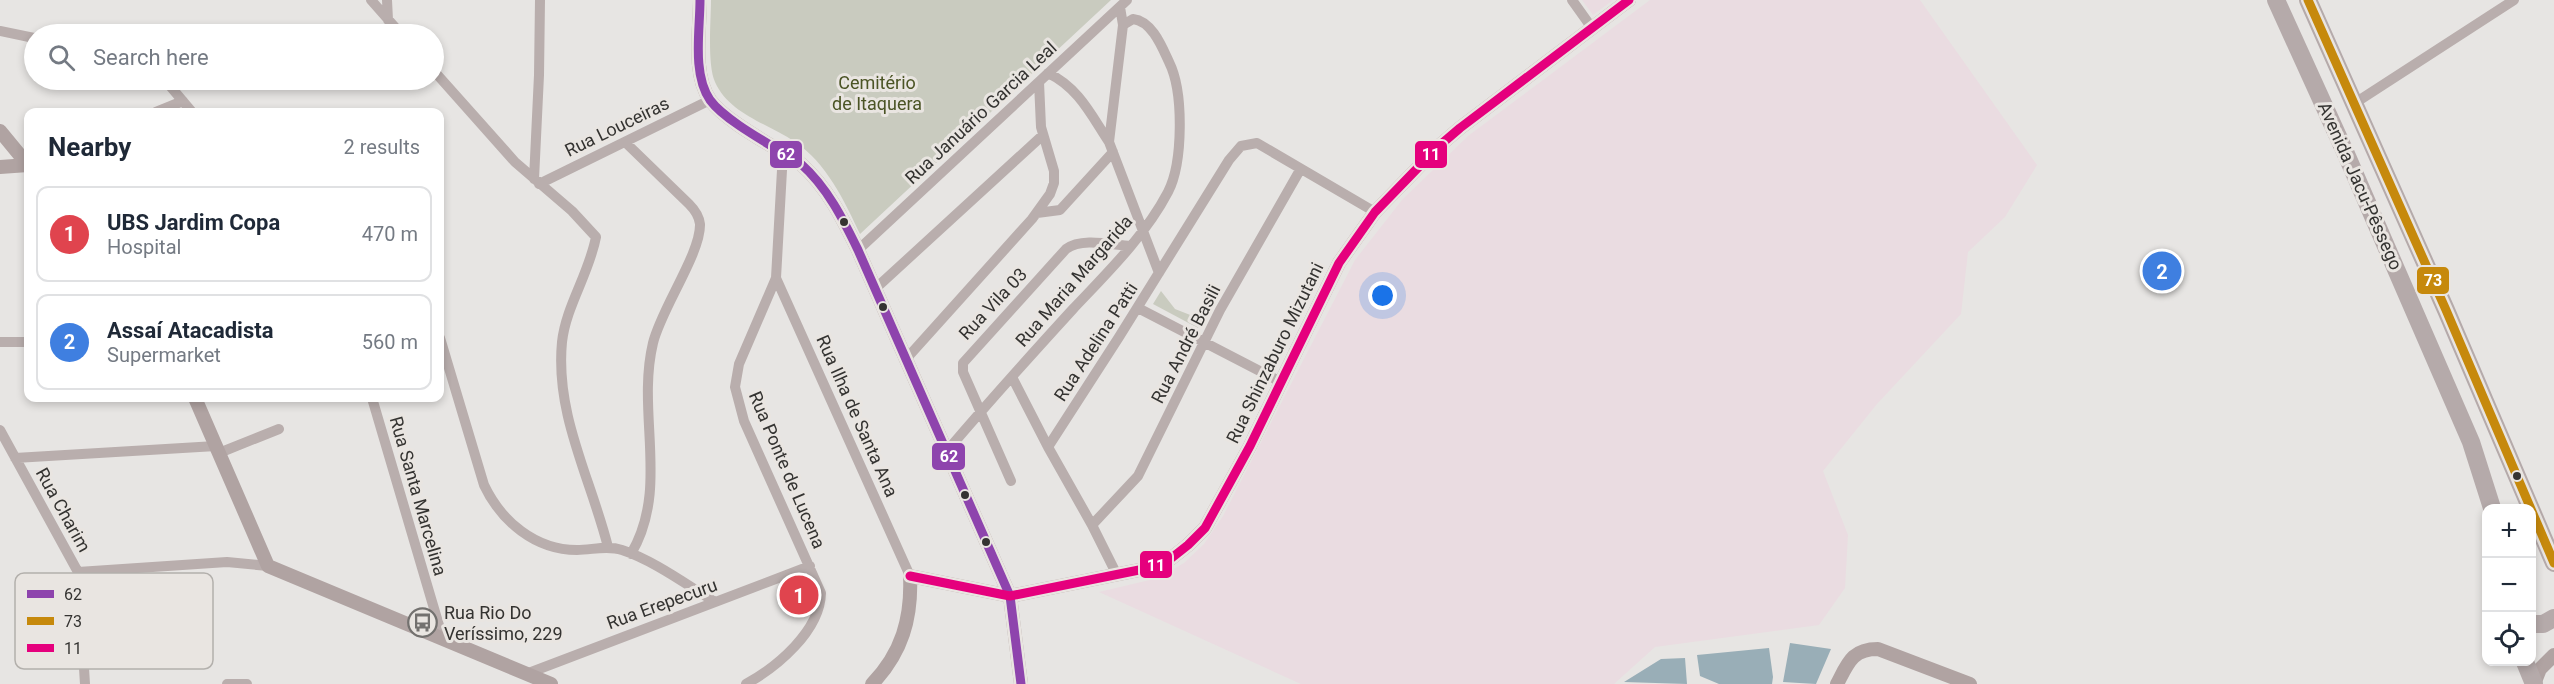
<!DOCTYPE html>
<meta charset="utf-8">
<style>
:root{--surface:#fff;--page:#f6f6f7;--text:#1f2937;--muted:#747a83;--line:#e0e1e3;--accent:#73716f}
body{margin:0;font-family:Roboto,sans-serif;background:var(--page);color:var(--text)}
.controls{position:absolute;right:18px;bottom:18px;display:grid;overflow:hidden;border-radius:12px;box-shadow:0 3px 9px #0003}
.controls button{width:54px;height:54px;display:grid;place-items:center;padding:0;border:0;border-bottom:2px solid var(--line);background:var(--surface);color:var(--text);font:30px sans-serif}
.you{position:absolute;left:1383px;top:296px;width:21px;height:21px;margin:-15px;border:4px solid #fff;border-radius:50%;background:#1a73e8;box-shadow:0 0 0 9px #1a73e833}
.badge{display:grid;place-items:center;width:39px;height:39px;border-radius:50%;background:var(--accent);color:#fff;font-size:20px;font-weight:700}
.pin{position:absolute;translate:-50% -50%;border:3px solid #fff;box-shadow:0 2px 6px #0006}
.list{margin:0;padding:0;list-style:none}
h2{display:flex;justify-content:space-between;align-items:center;height:78px;margin:0;padding:0 24px;font-size:26px}
h2 small{font-size:20px;font-weight:400;color:var(--muted)}
.list li{display:grid;grid-template-columns:39px 1fr auto;gap:18px;align-items:center;box-sizing:border-box;height:96px;margin:0 12px 12px;padding:0 12px;border:2px solid var(--line);border-radius:12px}
.list b{display:block;font-size:22px;white-space:nowrap}
.list p{margin:0;font-size:20px;white-space:nowrap;color:var(--muted)}
.list em{font-size:20px;font-style:normal;color:var(--muted)}
.icon{flex:none;width:33px;height:33px;fill:none;stroke:currentColor;stroke-width:2;stroke-linecap:round;stroke-linejoin:round}
.map{position:relative;flex:none;width:2554px;height:684px;overflow:hidden}
.search{position:absolute;background:var(--surface);box-shadow:0 3px 9px #0003;left:24px;top:24px;width:420px;height:66px;display:flex;align-items:center;gap:15px;box-sizing:border-box;padding:0 21px;border-radius:33px;color:var(--muted);font-size:22px}
.panel{position:absolute;background:var(--surface);box-shadow:0 3px 9px #0003;left:24px;top:108px;width:420px;height:294px;border-radius:12px}
.map>svg:first-child{display:block}
</style>
<div class="map">
<svg width="2554" height="684" viewBox="0 0 2554 684">
<rect width="100%" height="100%" fill="#e7e5e3"/>
<path fill="#ded7d2" d="M804,576L813,593V603L808,616L795,596L786,599L781,584Z"/>
<path fill="#eadce1" d="M1582,0H1613L1593,15Z
M1650,0H1920L2037,165L2005,217L1968,252L1961,314L1877,404L1823,471L1848,535L1845,588L1819,625L1655,647L1614,684H1301L1099,592L1158,578L1184,563L1204,544L1223,516L1355,260L1402,200L1468,136Z"/>
<path fill="#c9cbbf" d="M711,0H1111L860,234C845,202 826,162 795,142C769,124 729,114 715,82C707,64 711,20 711,0Z
M1161,291L1175,309L1203,320L1198,328L1153,304Z"/>
<path fill="#99aeb7" d="M1790,643L1831,649L1816,684L1783,682Z
M1769,648L1773,677L1772,684H1719L1700,676L1697,655Z
M1685,658L1687,684L1624,682L1661,659Z"/>
<g fill="none" stroke-linecap="round" stroke-linejoin="round">
<path stroke="#b9aead" stroke-width="10" d="M371,0L401,34
M387,0L388,20
M1572,0L1592,28
M1120,7L1123,25L1109,142L1159,273
M0,31L34,38
M434,71L515,162L572,211L596,237C589,274 566,306 562,342C555,415 591,479 608,547
M1048,73C1079,88 1091,115 1109,142
M165,80L192,112
M2355,103L2514,0
M156,112L183,101
M625,142L689,204C694,209 699,216 700,224C701,253 661,309 653,343C636,414 670,488 631,554
M783,152L776,278L910,576
M534,179L539,75L540,0
M539,184L710,100
M1037,213L1060,210L1113,152
M858,250L1127,0
M876,288L1043,135
M1138,308L1281,382
M440,338L484,485C501,521 535,550 577,550C592,550 607,545 622,550C653,560 687,585 715,602
M0,342H28
M907,358L1032,219L1050,194L1054,183V171L1041,127L1039,82
M1012,377L1048,447
M372,398L443,639
M0,430L78,572L85,684
M946,452C987,404 1030,356 1073,309C1107,273 1145,236 1168,192C1183,163 1184,92 1169,62C1162,47 1152,21 1133,19L1123,25
M219,453L279,429
M15,458L216,446
M1011,481L963,372V363L1066,249C1082,237 1112,245 1130,246
M1092,525L1138,476L1220,310L1300,170
M78,572L227,562L268,566
M1117,575L1092,525L1048,447L1119,337L1229,160L1241,146L1257,143L1375,212
M526,674L810,566
M227,684H247
M746,684C777,667 820,631 821,593L744,421L735,387L739,364L776,278"/>
<path stroke="#b0a3a2" stroke-width="14" d="M700,0C700,30 692,74 710,100C726,122 777,148 801,164C827,187 843,219 858,250L1010,596L1021,684
M0,131L28,165
M0,167L28,165
M195,398L268,566L551,684
M872,684C902,653 912,618 910,576L1010,596L1144,569L1169,560L1188,545L1205,528L1250,446L1339,263L1375,212L1439,146L1460,128L1629,0
M1837,684C1848,663 1852,649 1878,649L1970,684
M2534,684L2540,669L2554,655"/>
<path stroke="#b5aaaa" stroke-width="18" d="M2276,0L2346,154L2471,442L2492,508
M2308,0L2446,310L2554,563
M2532,624H2543L2554,618
M2525,662L2534,684"/>
<defs>
<path id="bus-1" d="M700,0C700,30 692,74 710,100C726,122 777,148 801,164C827,187 843,219 858,250L1010,596L1021,684"/>
<path id="bus-2" d="M2308,0L2446,310L2554,563"/>
<path id="bus-3" d="M910,576L1010,596L1144,569L1169,560L1188,545L1205,528L1250,446L1339,263L1375,212L1439,146L1460,128L1629,0"/>
</defs>
<use href="#bus-1" stroke="#e9e5e1" stroke-width="14"/>
<use href="#bus-2" stroke="#e9e5e1" stroke-width="14"/>
<use href="#bus-3" stroke="#e9e5e1" stroke-width="14"/>
<use href="#bus-1" stroke="#8e44ad" stroke-width="9"/>
<use href="#bus-2" stroke="#c6890c" stroke-width="9"/>
<use href="#bus-3" stroke="#e5007d" stroke-width="9"/>
</g>
<defs>
<symbol id="bus-ring" viewBox="-11 -11 22 22"><circle r="9.5" fill="#e9e5e1" stroke="#73716f" stroke-width="1.5"/><path d="M-5-6H5V4H4V6H2V4H-2V6H-4V4H-5ZM-3.5-4V0h7V-4ZM-3.5 1.2v1.5H-2V1.2ZM2 1.2v1.5H3.5V1.2Z" fill="#73716f"/></symbol>
</defs>
<g fill-rule="evenodd">
<use href="#bus-ring" x="406" y="606" width="33" height="33"/>
</g>
<g fill="#343331" stroke="#e9e5e1" stroke-width="2">
<circle cx="844" cy="222" r="5"/>
<circle cx="883" cy="307" r="5"/>
<circle cx="2517" cy="476" r="5"/>
<circle cx="965" cy="495" r="5"/>
<circle cx="986" cy="542" r="5"/>
</g>
<g text-anchor="middle" stroke-width="6" stroke-linejoin="round" paint-order="stroke">
<g font-size="18" fill="#4b5425" stroke="#e9e5e1">
<text x="877" y="89">Cemitério<tspan x="877" dy="21">de Itaquera</tspan></text>
</g>
<g font-size="18" fill="#343331" stroke="#e9e5e1">
<text transform="translate(981 113) rotate(-43)" y="6">Rua Januário Garcia Leal</text>
<text transform="translate(617 127) rotate(-26)" y="6">Rua Louceiras</text>
<text transform="translate(2360 186) rotate(66)" y="6">Avenida Jacu-Pêssego</text>
<text transform="translate(1074 281) rotate(-49)" y="6">Rua Maria Margarida</text>
<text transform="translate(993 304) rotate(-47)" y="6">Rua Vila 03</text>
<text transform="translate(1096 342) rotate(-57)" y="6">Rua Adelina Patti</text>
<text transform="translate(1186 344) rotate(-63)" y="6">Rua André Basili</text>
<text transform="translate(1275 353) rotate(-64)" y="6">Rua Shinzaburo Mizutani</text>
<text transform="translate(857 416) rotate(66)" y="6">Rua Ilha de Santa Ana</text>
<text transform="translate(787 470) rotate(67)" y="6">Rua Ponte de Lucena</text>
<text transform="translate(418 496) rotate(74)" y="6">Rua Santa Marcelina</text>
<text transform="translate(63 510) rotate(61)" y="6">Rua Charim</text>
<text transform="translate(662 604) rotate(-20)" y="6">Rua Erepecuru</text>
</g>
<g font-size="18" fill="#343331" stroke="#e9e5e1" text-anchor="start">
<text x="444" y="619">Rua Rio Do<tspan x="444" dy="21">Veríssimo, 229</tspan></text>
</g>
</g>
<rect x="15" y="573" width="198" height="96" rx="9" fill="#e9e5e1" stroke="#b3b0ac" stroke-width="1.5"/>
<rect x="27" y="590" width="27" height="8" fill="#8e44ad"/>
<rect x="27" y="617" width="27" height="8" fill="#c6890c"/>
<rect x="27" y="644" width="27" height="8" fill="#e5007d"/>
<g font-size="16" fill="#343331">
<text x="64" y="600">62</text>
<text x="64" y="627">73</text>
<text x="64" y="654">11</text>
</g>
<g stroke="#e9e5e1" stroke-width="2">
<rect x="1414" y="140" width="34" height="29" rx="6" fill="#e5007d"/>
<rect x="769" y="140" width="34" height="29" rx="6" fill="#8e44ad"/>
<rect x="2416" y="266" width="34" height="29" rx="6" fill="#c6890c"/>
<rect x="931" y="442" width="35" height="29" rx="6" fill="#8e44ad"/>
<rect x="1139" y="550" width="34" height="29" rx="6" fill="#e5007d"/>
</g>
<g font-size="16" text-anchor="middle" font-weight="bold" fill="#fff">
<text x="1431" y="160">11</text>
<text x="786" y="160">62</text>
<text x="2433" y="286">73</text>
<text x="949" y="462">62</text>
<text x="1156" y="571">11</text>
</g>
</svg>
<div class="controls">
<button>+</button>
<button>−</button>
<button><svg class="icon" aria-label="locate" viewBox="0 0 24 24"><circle cx="12" cy="12" r="6"/><path d="M12 2v4M12 18v4M2 12h4M18 12h4"/></svg></button>
</div>
<div class="you"></div>
<div class="pin badge" style="left:799px;top:595px;background:#e0444e">1</div>
<div class="pin badge" style="left:2162px;top:271px;background:#3f7fe0">2</div>
<div class="search"><svg class="icon" aria-label="search" viewBox="0 0 24 24"><circle cx="10" cy="10" r="6"/><path d="M15 15l6 6"/></svg>Search here</div>
<section class="panel">
<h2>Nearby<small>2 results</small></h2>
<ul class="list">
<li><span class="badge" style="background:#e0444e">1</span><div><b>UBS Jardim Copa</b><p>Hospital</p></div><em>470 m</em></li>
<li><span class="badge" style="background:#3f7fe0">2</span><div><b>Assaí Atacadista</b><p>Supermarket</p></div><em>560 m</em></li>
</ul>
</section>
</div>
